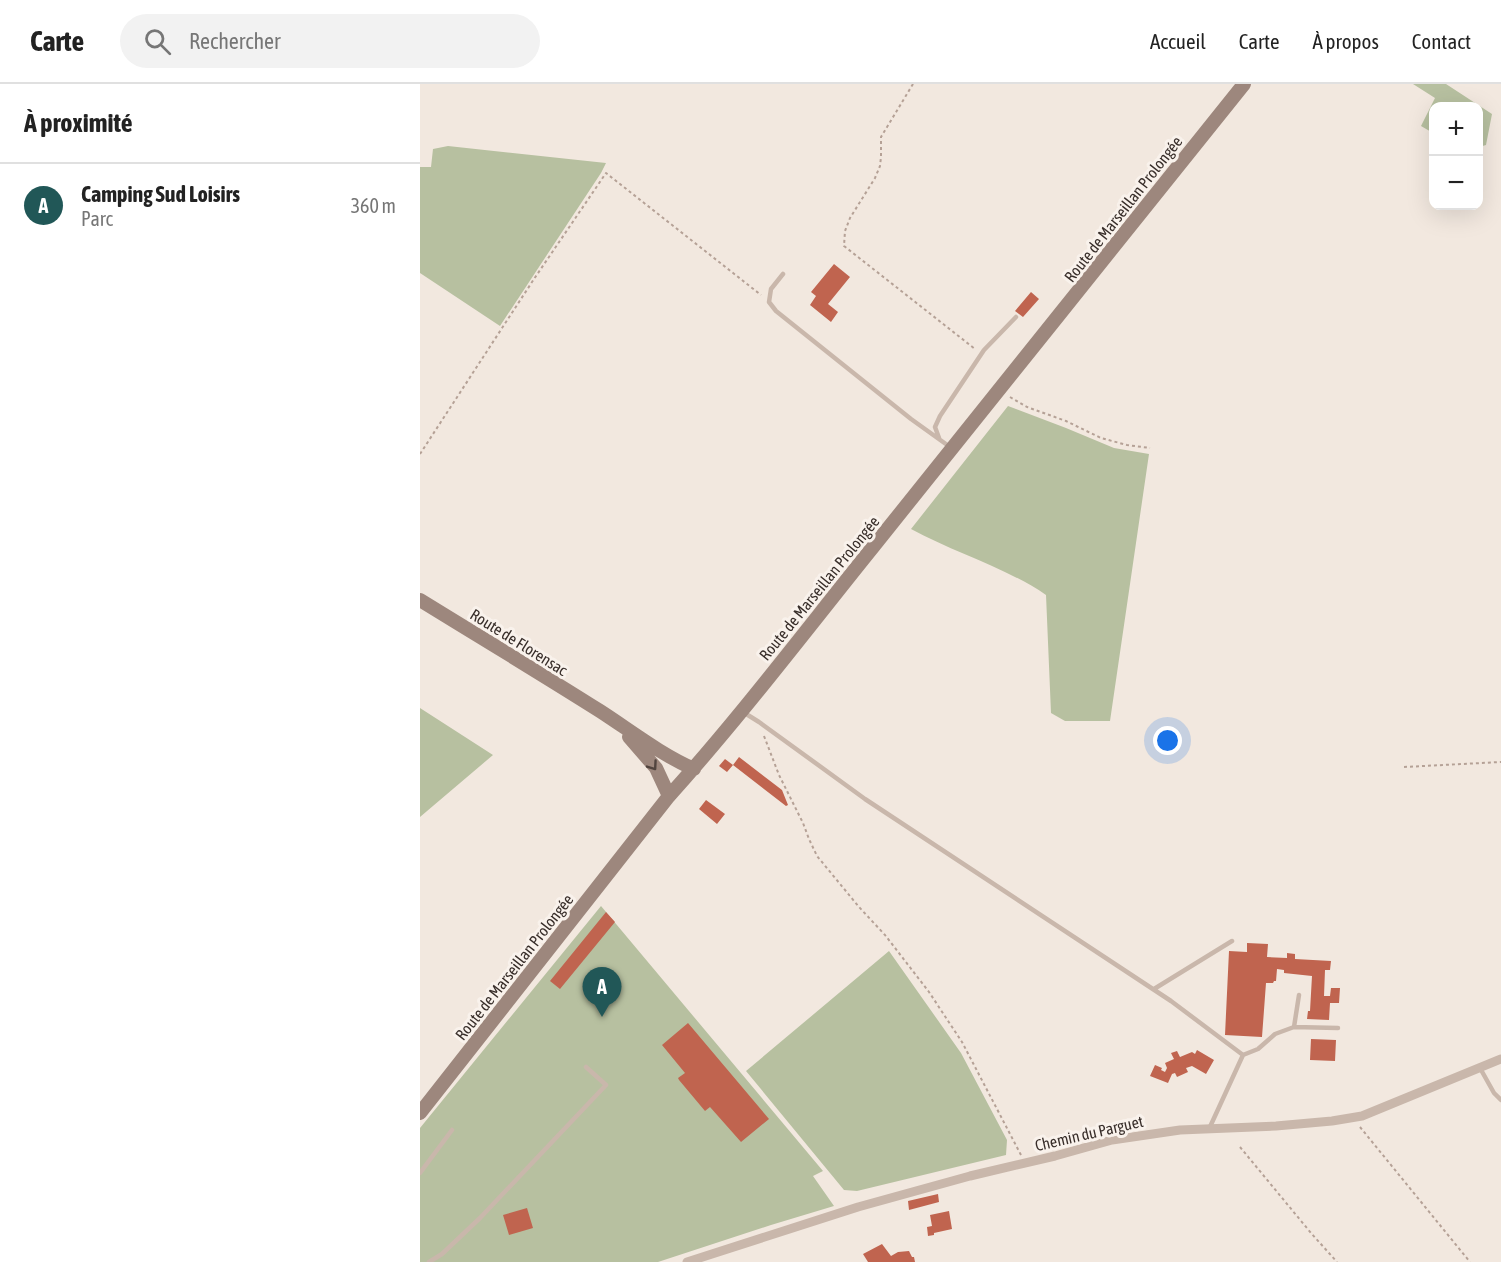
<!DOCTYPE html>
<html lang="fr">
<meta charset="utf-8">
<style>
:root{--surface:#fff;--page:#f2f2f2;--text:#222;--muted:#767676;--line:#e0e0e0;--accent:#215757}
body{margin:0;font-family:"Asap Condensed",sans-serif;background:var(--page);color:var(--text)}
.controls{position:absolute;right:18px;top:18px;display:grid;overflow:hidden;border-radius:12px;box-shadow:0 6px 24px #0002}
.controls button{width:54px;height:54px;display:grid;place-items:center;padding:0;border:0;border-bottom:2px solid var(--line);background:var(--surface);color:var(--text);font:30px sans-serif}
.you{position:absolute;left:748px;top:657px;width:21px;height:21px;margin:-15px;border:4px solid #fff;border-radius:50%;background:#1a73e8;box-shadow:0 0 0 9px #1a73e833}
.badge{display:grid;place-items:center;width:39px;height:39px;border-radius:50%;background:var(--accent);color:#fff;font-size:20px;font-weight:700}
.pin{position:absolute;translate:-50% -50px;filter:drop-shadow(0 2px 3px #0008)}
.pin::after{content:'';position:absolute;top:32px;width:21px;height:18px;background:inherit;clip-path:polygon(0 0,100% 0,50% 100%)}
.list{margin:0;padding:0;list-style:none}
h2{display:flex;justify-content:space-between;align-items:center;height:78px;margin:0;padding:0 24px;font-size:26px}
h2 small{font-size:20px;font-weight:400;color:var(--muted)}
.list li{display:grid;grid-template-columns:39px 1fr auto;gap:18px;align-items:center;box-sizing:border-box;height:84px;padding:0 24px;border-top:2px solid var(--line)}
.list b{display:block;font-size:22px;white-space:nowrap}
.list p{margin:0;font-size:20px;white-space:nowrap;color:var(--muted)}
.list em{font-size:20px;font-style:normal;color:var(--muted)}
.icon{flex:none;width:33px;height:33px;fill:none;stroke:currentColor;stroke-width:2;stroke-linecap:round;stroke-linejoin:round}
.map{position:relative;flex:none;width:1081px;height:1178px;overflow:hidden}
header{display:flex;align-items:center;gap:36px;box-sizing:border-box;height:84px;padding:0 30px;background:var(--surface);border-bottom:2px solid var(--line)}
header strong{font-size:28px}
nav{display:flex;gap:33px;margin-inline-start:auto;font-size:21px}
.search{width:420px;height:54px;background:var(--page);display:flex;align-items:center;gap:15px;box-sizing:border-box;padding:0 21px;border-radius:33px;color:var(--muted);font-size:22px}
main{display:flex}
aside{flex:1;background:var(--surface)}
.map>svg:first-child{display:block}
</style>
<header>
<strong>Carte</strong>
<div class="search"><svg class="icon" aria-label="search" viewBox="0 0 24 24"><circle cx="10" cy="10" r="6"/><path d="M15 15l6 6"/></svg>Rechercher</div>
<nav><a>Accueil</a><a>Carte</a><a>À propos</a><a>Contact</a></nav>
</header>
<main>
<aside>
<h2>À proximité<small></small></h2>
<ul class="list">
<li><span class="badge">A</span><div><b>Camping Sud Loisirs</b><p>Parc</p></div><em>360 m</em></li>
</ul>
</aside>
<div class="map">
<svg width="1081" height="1178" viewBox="0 0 1081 1178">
<rect width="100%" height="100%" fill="#f2e8df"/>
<path fill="#b7c0a0" d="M993,0H1026L1072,30L1066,61L1059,63L1058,22H1014L1013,49L1001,42L1015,14Z
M28,62L186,79L181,89L80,242L0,189V83H11L13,65Z
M588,322L646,344L694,364L729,370L690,637H645L631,629L626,511C585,483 535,469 491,445Z
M0,624L73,671L0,733Z
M181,822L403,1087L393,1092L414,1122L351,1141L238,1178H0V1044Z
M469,867L541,969L587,1056L586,1071L437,1107L424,1106L326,987Z"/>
<path fill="#c0644f" d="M414,180L430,193L408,220L418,228L411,238L390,221L396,212L391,208Z
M611,208L619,215L603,233L595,227Z
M319,673L362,706L368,721L366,722L313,681L307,688L299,682L305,675L313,681Z
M286,716L305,730L297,740L279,725Z
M186,828L195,838L140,905L130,897Z
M827,859L848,860L847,873L867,874V869L875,870V875L911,877L910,886H905L904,912H910L911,904H920L919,919H910L909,936L887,935L888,927H890L892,892L864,889V886L857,885L856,897H854L853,899H846L842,953L805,951L809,867L827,868Z
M268,939L349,1035L321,1058L290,1023L285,1027L259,996L258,994L265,989L242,961Z
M891,955L916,956L915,977L890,976Z
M777,966L794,976L786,990L772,982L766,984L768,988L757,993L755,989L752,990L748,999L730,992L735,981L742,984L741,986L745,988L747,984L745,979L754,975L751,969L757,967L760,973L772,968L775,970Z
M518,1110L519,1118L489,1126L488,1117Z
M107,1124L113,1144L89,1151L83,1131Z
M529,1127L532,1145L514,1149V1151L508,1152L507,1143L512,1142L510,1131Z
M462,1160L471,1172L478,1168L489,1167L492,1173H494L495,1178H448L443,1170Z"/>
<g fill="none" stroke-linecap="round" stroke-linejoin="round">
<path stroke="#b5a196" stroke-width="2" stroke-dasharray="3 3" stroke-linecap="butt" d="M493,0L461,53V73L460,82L455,94L430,134L425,147L424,162L555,265
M590,313L607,323L646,337L681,354L707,361L730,364
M0,370L114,195L186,89L341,211
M344,652L359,691L383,739L389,755L397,772L439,823L465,851L509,908L542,958L601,1071
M984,683L1081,678
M940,1043L1050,1178
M820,1063L891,1149L917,1178"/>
<path stroke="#c9b7ab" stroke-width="4.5" d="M363,190L351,205L349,218L356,227L491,335L530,363
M519,354L515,343L520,332L564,266L596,233
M323,628L339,638L445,715L751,917L823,971L789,1045
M734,905L812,857
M874,943L918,944
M823,971L838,965L855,950L874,943L879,911
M1060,984L1074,1009L1081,1016
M0,1089L32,1046
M9,1178L22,1170L60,1134L186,1001L166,983"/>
<path stroke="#c9b7ab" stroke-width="9" d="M267,1178L438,1123L550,1092L635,1072L692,1056L760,1046L856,1042L912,1037L942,1032L1081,975"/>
<path stroke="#9d877d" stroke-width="14" d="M0,516C60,553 120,589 180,627C211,647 240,670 274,685
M209,653L236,684L249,712
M0,1029L249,712C321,632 386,546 453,463C577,309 700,154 824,0"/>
</g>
<defs><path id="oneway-chevron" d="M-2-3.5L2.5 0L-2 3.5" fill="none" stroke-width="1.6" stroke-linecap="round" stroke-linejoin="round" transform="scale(1.5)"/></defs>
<use stroke="#51443f" href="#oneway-chevron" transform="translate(233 682) rotate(55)"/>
<g text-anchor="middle" stroke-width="6" stroke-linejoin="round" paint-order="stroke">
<g font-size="16" fill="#382e2a" stroke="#f9f2ec">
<text transform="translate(703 125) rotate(-52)" y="6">Route de Marseillan Prolongée</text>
<text transform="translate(399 504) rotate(-51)" y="6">Route de Marseillan Prolongée</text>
<text transform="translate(99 558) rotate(32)" y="6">Route de Florensac</text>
<text transform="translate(94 883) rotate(-52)" y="6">Route de Marseillan Prolongée</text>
<text transform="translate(669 1049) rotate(-13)" y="6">Chemin du Parguet</text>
</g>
</g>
</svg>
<div class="controls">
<button>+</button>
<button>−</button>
</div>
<div class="you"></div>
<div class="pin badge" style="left:182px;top:933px">A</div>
</div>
</main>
